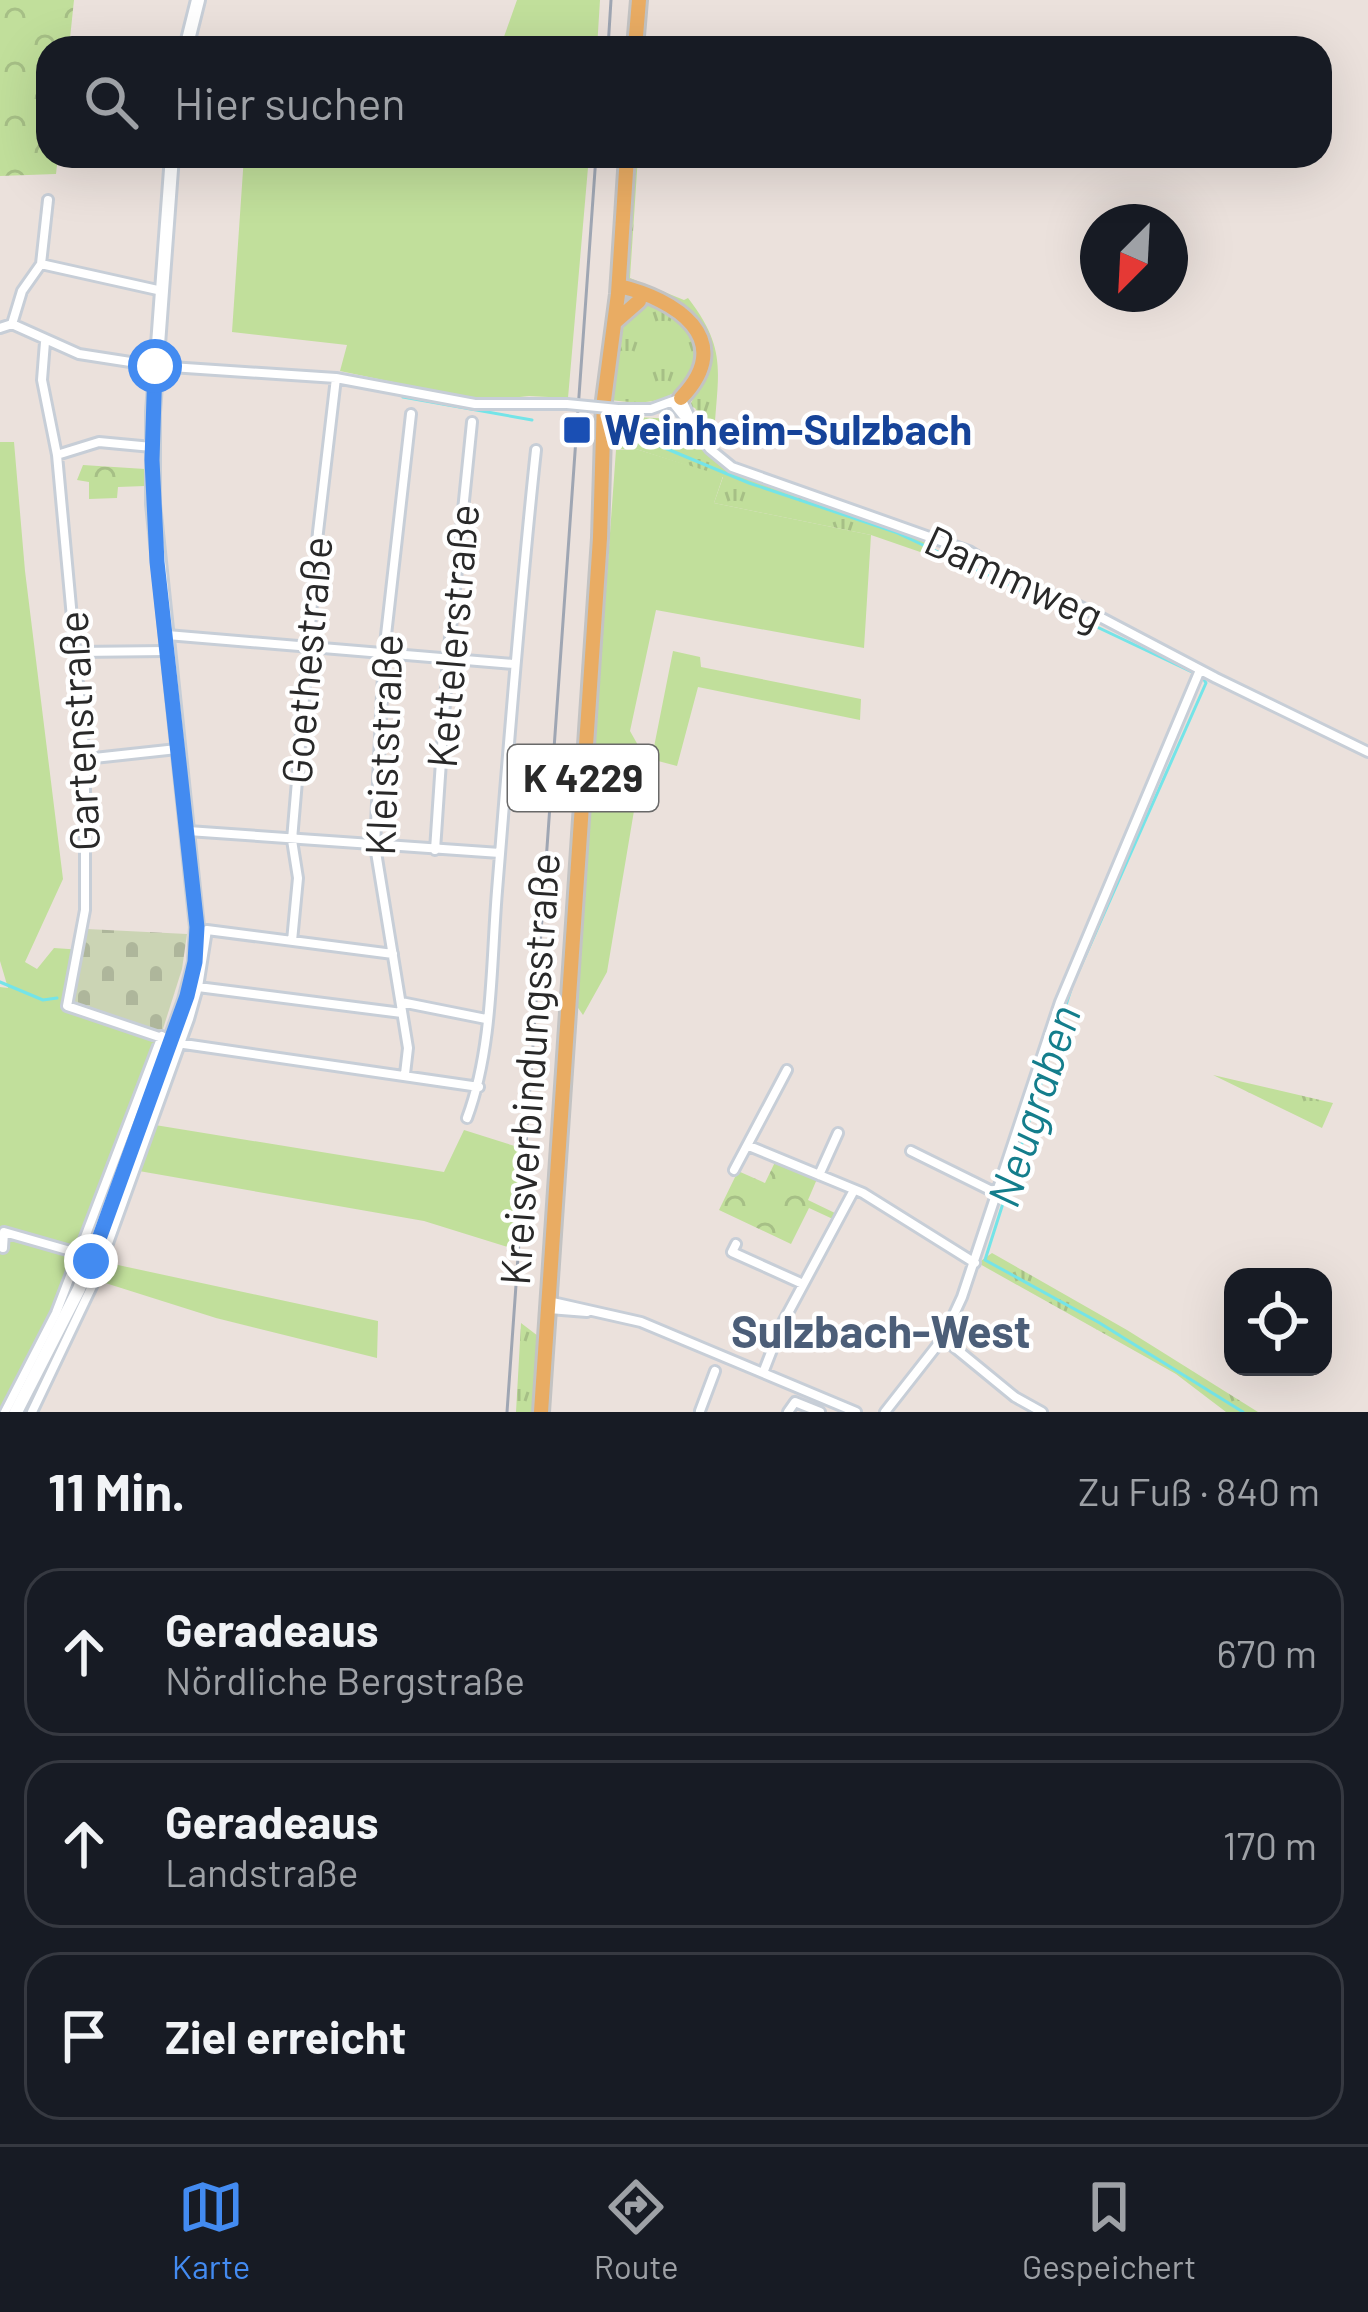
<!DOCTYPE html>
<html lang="de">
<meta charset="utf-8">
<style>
:root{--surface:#171b24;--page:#20242c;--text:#f1f3f6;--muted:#9ea1a6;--line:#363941;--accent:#438bf1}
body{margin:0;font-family:Barlow,sans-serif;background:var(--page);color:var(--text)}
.controls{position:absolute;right:36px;bottom:36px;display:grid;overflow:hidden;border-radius:24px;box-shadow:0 12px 48px #0002}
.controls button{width:108px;height:108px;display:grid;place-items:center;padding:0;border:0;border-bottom:3px solid var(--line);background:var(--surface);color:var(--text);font:60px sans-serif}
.compass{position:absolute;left:1080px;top:204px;width:108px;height:108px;border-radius:50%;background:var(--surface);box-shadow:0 12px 48px #0002;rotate:204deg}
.stop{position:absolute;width:36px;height:36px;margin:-27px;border:9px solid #438bf1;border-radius:50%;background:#fff}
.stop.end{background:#438bf1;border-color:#fff;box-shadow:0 3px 12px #0008}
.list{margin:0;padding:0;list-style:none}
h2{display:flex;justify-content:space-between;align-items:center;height:156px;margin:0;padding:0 48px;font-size:51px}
h2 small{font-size:39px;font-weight:400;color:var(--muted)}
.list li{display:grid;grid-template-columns:78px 1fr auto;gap:36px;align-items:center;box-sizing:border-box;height:168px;margin:0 24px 24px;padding:0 24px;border:3px solid var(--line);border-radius:36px}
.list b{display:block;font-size:45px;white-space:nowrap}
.list p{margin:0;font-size:39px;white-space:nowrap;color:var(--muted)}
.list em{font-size:39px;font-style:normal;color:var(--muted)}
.icon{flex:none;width:66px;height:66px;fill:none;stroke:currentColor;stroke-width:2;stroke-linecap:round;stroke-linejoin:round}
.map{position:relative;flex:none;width:1368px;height:1412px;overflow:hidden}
.search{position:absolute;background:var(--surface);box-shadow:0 12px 48px #0002;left:36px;right:36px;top:36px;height:132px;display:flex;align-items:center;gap:30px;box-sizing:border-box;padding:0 42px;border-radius:36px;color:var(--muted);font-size:45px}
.sheet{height:732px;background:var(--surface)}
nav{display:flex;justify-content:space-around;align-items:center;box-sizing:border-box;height:168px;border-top:3px solid var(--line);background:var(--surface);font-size:33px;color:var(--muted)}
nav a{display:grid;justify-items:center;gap:6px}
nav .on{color:var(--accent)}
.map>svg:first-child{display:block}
</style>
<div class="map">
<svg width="1368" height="1412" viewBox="0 0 1368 1412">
<defs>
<pattern id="grass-tufts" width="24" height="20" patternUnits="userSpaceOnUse" patternTransform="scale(3)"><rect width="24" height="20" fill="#c1df9b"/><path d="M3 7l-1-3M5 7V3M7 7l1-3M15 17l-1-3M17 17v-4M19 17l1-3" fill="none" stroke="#a6bf86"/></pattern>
<pattern id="forest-crowns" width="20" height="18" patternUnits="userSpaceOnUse" patternTransform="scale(3)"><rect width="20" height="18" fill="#c1df9b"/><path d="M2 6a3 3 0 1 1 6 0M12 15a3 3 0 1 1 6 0" fill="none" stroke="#a6bf86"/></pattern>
<pattern id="cemetery-stones" width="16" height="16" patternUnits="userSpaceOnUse" patternTransform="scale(3)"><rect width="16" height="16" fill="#cbd4b4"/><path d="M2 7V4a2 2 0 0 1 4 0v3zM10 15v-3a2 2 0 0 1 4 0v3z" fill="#aeb69b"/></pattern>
</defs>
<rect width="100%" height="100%" fill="#ebe1dc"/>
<path fill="url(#grass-tufts)" d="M632,156H638L630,278L684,300L688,298C729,351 717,374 714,438L695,408L690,406L708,362L695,318L670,297L634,287L626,279Z
M654,304C661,307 675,311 680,316C710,344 694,390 658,400C642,404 625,402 610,400L625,318L632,310Z
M608,416L678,419L709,455L726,468L931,538L926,554L871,535L714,503L723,477L636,449H605Z
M1213,1075L1333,1103L1322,1128Z
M992,1253L1127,1330L1258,1412H1226L1176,1374L978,1263Z
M521,1323L538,1336L535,1412H516Z"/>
<path fill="url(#forest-crowns)" d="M0,0H74L69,48H48V156H58L56,174L0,176Z
M83,465L145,469V486L118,487L117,498L89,499V482L77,480Z
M776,1160L817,1179L808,1200L837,1214L835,1220L809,1208L791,1244L719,1210L738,1171L765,1183Z"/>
<path fill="url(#cemetery-stones)" d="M87,929L187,934L182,969L162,1032L72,1005Z"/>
<path fill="#c1df9b" d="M517,0H600L597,48H500Z
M244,156H589L568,398L529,396L483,401L340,371L347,345L232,332Z
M0,442H14L25,571L63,879L25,962L37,969L54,948L83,950L72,1005L162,1032L84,1258L5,1412H0V987L8,988L0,961Z
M636,449L723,476L714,503L871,535L864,648L656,610L630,731L639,747L653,752L673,651L700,657L701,667L861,699L860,720L698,687L677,766L643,757L607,972L583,1015L576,1005L616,450Z
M155,1125L444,1172L464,1130L521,1148L514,1249L424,1221L139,1171Z
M104,1262L378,1321L377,1358L216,1318L99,1281Z"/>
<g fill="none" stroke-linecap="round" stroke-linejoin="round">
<path stroke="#74e4e8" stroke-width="3" d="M403,397L532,420
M660,446L749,483L895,532L994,578
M1000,581L1192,672
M1203,678L1206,683L1072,986L985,1260L1098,1322L1243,1412
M0,982L43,1000L57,998"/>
<defs>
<path id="minor" d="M41,264L162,291
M41,264L48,200
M12,324L22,291L41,264
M0,328L12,324L79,354L156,366L336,378L475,404H567
M45,342L42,380L57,455L85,759V910L67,1006L177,1043L479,1087
M673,403L710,449L732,467L969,551L1013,579L1079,606L1216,678L1368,752
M618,409H651L681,398L691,420
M57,455L99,442L152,447
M167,635L513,664
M76,652L167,651
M85,759L177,749
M188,831L500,853
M435,850L448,658L472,422
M292,941L298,878L292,840L318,532L336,378
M198,987L402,1013
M401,1002L486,1019
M405,1074L408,1048L375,846L384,653L411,414
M467,1118C493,1048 491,965 497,891C509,744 520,597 536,450
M749,1146L863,1193L975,1263
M911,1151L996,1193
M734,1170L787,1070
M819,1175L838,1133
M736,1244L732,1252L803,1284
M3,1248L4,1232L81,1254
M548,1301L641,1322L856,1412
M549,1309L587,1312
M943,1338L1015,1397L1042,1412
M763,1373L782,1324L853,1192
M700,1411L715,1371
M5,1412L56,1313L162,1036
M32,1412L94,1282L189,1019L198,987L207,930L393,954
M788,1412L795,1402L820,1412
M885,1412L943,1338L962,1297L1060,1002L1200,670"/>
<path id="secondary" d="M186,48L198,0
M16,1412L79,1289L185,1000L195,962L197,927L153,504V412L172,156"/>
<path id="primary" d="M635,48L639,0
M619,286C675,299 738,339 681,398
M615,322L639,301
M541,1412L600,538L604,400L618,294L627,156"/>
</defs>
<use href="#minor" stroke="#c7ced7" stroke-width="14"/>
<use href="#secondary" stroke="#c7ced7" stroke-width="18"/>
<use href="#primary" stroke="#c3c3c3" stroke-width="20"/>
<use href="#minor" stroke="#fff" stroke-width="8"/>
<use href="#secondary" stroke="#fff" stroke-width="12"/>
<use href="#primary" stroke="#e9ac63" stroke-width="14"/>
<path stroke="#9fa6b3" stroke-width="3" d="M608,48L611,0
M507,1412L596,156"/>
<defs>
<path id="minor-bridge" d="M567,404L618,409"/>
</defs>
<use href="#minor-bridge" stroke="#c7ced7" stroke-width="14" stroke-linecap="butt"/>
<use href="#minor-bridge" stroke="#fff" stroke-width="8"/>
</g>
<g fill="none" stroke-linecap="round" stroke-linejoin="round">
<path stroke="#438bf1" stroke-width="15" d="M91,1261L187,996L195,962L197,927L157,562L152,460L155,366"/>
</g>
<rect fill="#1a4fb4" stroke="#fff" stroke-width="4.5" x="562" y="415" width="30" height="30" rx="6"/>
<g text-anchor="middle" stroke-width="9" stroke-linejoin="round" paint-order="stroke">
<rect fill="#fff" stroke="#696969" stroke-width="3" x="508" y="745" width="150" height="66" rx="9"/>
<g font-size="39" font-weight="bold" fill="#292929">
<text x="583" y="792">K 4229</text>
</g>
<g font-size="42" font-weight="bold" fill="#164399" stroke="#fff" text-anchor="start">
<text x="604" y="445">Weinheim-Sulzbach</text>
</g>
<g font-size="42" fill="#292929" stroke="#fff">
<text transform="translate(1014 578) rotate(25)" y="15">Dammweg</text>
<text transform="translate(453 636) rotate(-85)" y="15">Kettelerstraße</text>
<text transform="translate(307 660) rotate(-85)" y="15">Goethestraße</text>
<text transform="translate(79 731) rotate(-93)" y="15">Gartenstraße</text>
<text transform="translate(384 745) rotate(-88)" y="15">Kleiststraße</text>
<text transform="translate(530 1069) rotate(-86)" y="15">Kreisverbindungsstraße</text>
</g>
<g font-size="45" font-style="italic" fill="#147e8c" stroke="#fff">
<text transform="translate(1034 1106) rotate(-72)" y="16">Neugraben</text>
</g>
<g font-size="45" font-weight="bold" fill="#4c5e78" stroke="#fff">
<text x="881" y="1348">Sulzbach-West</text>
</g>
</g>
</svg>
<div class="controls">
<button><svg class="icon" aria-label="locate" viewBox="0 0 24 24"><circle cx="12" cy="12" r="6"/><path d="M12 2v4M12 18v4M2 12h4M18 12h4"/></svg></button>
</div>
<svg class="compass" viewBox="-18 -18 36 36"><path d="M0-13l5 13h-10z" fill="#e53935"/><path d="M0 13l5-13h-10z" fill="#9ea1a6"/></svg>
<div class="stop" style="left:155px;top:366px"></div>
<div class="stop end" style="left:91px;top:1261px"></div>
<div class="search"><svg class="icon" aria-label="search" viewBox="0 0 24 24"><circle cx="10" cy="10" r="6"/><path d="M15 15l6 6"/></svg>Hier suchen</div>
</div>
<section class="sheet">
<h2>11 Min.<small>Zu Fuß · 840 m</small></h2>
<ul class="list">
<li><svg class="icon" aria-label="ahead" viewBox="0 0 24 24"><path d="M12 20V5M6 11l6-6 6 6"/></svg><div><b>Geradeaus</b><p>Nördliche Bergstraße</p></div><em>670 m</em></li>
<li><svg class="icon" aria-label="ahead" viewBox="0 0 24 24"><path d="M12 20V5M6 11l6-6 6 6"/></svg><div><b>Geradeaus</b><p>Landstraße</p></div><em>170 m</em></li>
<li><svg class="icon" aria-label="arrive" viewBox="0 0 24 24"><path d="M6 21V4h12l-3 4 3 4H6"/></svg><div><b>Ziel erreicht</b></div></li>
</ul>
</section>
<nav>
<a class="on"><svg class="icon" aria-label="map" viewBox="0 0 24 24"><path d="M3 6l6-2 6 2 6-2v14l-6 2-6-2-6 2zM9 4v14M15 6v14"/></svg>Karte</a>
<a><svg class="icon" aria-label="directions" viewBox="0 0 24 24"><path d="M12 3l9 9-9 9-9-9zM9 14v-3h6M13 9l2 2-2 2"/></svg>Route</a>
<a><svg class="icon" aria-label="saved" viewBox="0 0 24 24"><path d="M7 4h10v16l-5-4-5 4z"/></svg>Gespeichert</a>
</nav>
